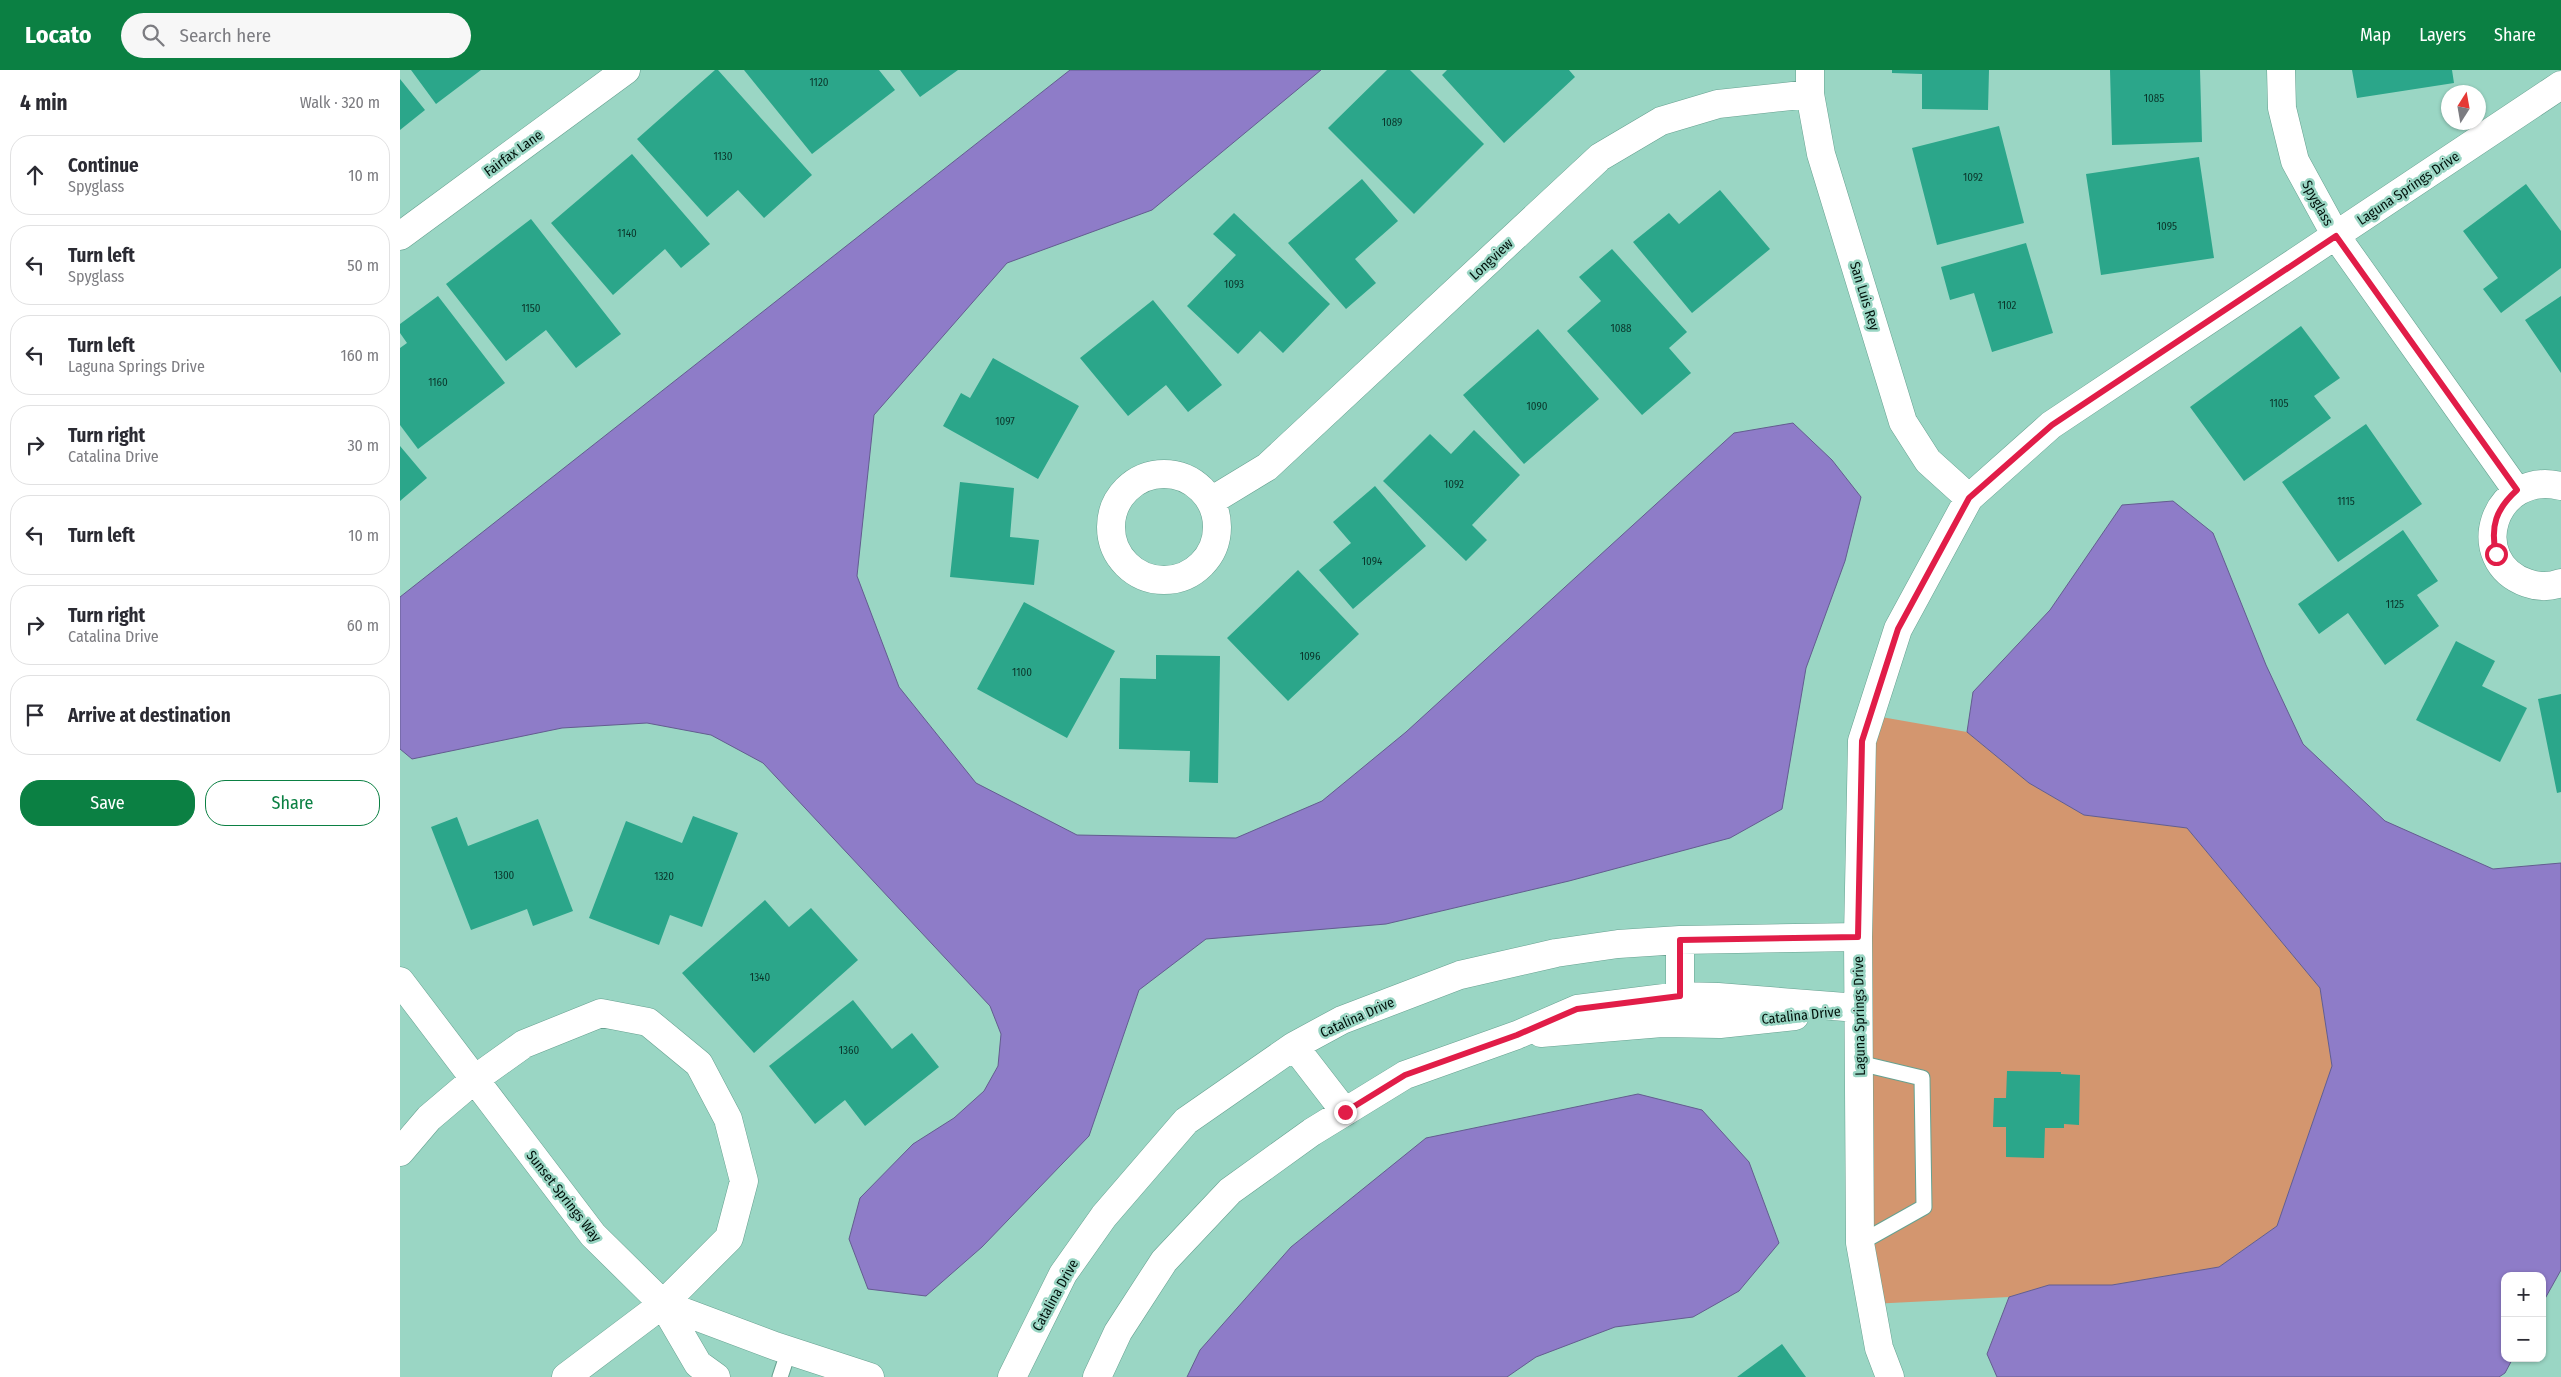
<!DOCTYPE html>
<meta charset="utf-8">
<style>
:root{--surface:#fff;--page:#f7f7f7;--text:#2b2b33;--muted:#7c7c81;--line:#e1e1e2;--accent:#0b8043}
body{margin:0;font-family:"Fira Sans Condensed",sans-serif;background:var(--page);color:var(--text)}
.controls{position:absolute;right:15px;bottom:15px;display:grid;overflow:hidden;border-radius:10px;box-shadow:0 1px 4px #0004}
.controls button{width:45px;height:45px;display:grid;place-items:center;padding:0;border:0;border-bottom:1px solid var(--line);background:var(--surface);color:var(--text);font:25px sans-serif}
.compass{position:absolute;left:2041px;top:15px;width:45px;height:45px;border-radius:50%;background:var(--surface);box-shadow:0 1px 4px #0004;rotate:11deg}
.stop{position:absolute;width:15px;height:15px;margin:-11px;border:4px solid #e11d48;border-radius:50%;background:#fff}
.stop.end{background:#e11d48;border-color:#fff;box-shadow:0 1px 5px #0008}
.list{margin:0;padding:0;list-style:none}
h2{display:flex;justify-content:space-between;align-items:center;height:65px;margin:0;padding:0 20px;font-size:21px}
h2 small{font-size:16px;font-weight:400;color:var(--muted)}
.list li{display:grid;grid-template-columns:32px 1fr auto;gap:15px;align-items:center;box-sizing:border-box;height:80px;margin:0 10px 10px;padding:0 10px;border:1px solid var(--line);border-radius:20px}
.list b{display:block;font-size:19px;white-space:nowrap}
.list p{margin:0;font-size:16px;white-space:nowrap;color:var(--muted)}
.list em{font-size:16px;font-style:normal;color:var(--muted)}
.actions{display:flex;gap:10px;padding:15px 20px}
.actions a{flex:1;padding:11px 0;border:1px solid var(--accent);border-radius:20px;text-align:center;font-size:18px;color:var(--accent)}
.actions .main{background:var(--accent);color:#fff}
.icon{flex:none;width:28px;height:28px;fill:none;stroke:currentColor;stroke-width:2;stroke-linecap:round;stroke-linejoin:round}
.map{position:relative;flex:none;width:2161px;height:1307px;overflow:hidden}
header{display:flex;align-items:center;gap:30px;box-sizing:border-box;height:70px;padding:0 25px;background:var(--accent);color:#fff}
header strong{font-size:24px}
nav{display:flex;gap:28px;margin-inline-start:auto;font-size:18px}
.search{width:350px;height:45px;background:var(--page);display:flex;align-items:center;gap:12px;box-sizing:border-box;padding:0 18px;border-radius:28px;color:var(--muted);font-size:19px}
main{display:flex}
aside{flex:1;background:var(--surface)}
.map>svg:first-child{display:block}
</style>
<header>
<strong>Locato</strong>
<div class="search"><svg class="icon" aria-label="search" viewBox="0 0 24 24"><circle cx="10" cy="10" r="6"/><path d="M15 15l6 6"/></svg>Search here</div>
<nav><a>Map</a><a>Layers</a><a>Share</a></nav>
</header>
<main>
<aside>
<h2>4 min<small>Walk · 320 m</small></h2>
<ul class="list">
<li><svg class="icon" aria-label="ahead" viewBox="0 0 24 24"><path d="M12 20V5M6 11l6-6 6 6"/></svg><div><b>Continue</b><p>Spyglass</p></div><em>10 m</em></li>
<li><svg class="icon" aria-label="left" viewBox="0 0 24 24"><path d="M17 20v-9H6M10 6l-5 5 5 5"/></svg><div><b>Turn left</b><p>Spyglass</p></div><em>50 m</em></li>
<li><svg class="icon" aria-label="left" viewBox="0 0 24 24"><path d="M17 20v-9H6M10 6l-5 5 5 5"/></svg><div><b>Turn left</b><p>Laguna Springs Drive</p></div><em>160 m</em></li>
<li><svg class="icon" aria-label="right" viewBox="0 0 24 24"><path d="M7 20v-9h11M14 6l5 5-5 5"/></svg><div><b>Turn right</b><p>Catalina Drive</p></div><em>30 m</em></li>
<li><svg class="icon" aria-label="left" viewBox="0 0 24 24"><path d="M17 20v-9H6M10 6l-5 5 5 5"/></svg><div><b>Turn left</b></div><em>10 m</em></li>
<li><svg class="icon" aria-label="right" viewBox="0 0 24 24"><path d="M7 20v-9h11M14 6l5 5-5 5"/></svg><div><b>Turn right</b><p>Catalina Drive</p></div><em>60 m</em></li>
<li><svg class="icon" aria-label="arrive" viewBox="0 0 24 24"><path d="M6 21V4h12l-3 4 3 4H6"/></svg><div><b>Arrive at destination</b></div></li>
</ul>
<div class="actions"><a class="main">Save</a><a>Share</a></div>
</aside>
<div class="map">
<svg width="2161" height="1307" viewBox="0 0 2161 1307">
<rect width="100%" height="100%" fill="#9ad6c4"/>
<path fill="#d3966f" d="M1470,645L1567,662L1629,713L1684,745L1787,758L1920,918L1932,996L1877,1156L1819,1197L1712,1215H1649L1609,1227L1471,1234Z"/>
<path fill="#8e7cc8" stroke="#635c8f" d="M670,0H921L752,140L607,193L474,345L457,506L499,617L576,713L677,765L836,768L922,731L1006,662L1334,363L1393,353L1432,390L1461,427L1445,491L1406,598L1382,739L1330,768L1169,811L986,854L806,869L739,920L689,1066L582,1177L526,1226L468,1219L449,1169L460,1128L513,1074L554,1048L584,1021L598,996L601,964L590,936L363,693L311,665L247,653L162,658L12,689L0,679V527Z
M1773,431L1813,463L1866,595L1903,674L1985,751L2093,799L2161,793V1200L2142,1234V1206H2105V1288H2113L2105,1303L2099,1307H1597L1587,1284L1609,1227L1649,1215H1712L1819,1197L1877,1156L1932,996L1920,918L1787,758L1684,745L1629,713L1567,662L1573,622L1650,540L1722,435Z
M1238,1024L1302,1040L1349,1092L1379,1173L1339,1221L1293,1247L1215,1257L1136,1287L1107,1307H787L800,1280L891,1177L1026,1068Z"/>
<path fill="#2ba68a" d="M11,0H81L36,34Z
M315,0H318L412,105L364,148L338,120L307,147L237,69Z
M344,0H479L495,20L412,84Z
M500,0H558L520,27Z
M987,0H1010L1084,74L1014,144L928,58Z
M1047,0H1169L1175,7L1104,73L1042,5Z
M1492,0H1589L1588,40L1522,39V4L1492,3Z
M1710,0H1800L1802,72L1712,75Z
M1952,0H2052L2054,13L1957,28Z
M0,9L25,40L0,60Z
M1599,56L1624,153L1537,175L1512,78Z
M232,84L310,174L281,198L265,179L213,225L151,153Z
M1799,87L1814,188L1701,205L1686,104Z
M962,109L998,151L955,189L976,213L946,239L888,173Z
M2126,114L2161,161V198L2101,243L2083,219L2098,208L2063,161Z
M1320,120L1370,179L1292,243L1233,172L1269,143L1279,154Z
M834,143L930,234L883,283L860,261L838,284L787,236L836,185L813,164Z
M131,149L221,264L176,298L146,260L106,291L46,214Z
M1626,173L1653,263L1592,282L1574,223L1550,230L1541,197Z
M1212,179L1287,262L1269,278L1291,303L1242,345L1167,261L1201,231L1179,207Z
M38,226L105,313L18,379L0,355V278L7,273L0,263V254Z
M2161,226V303L2125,250Z
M753,230L822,315L788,342L766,315L728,346L680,288Z
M1901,256L1940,308L1914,326L1931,348L1844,411L1790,337Z
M1138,259L1199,329L1124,394L1063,325Z
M593,288L679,336L638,409L543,356L561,323L570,328Z
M1966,354L2022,434L1938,492L1882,412Z
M1074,360L1120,405L1072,455L1087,470L1066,491L983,411L1030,364L1051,384Z
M0,376L27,408L0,431Z
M560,412L614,418L610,467L639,470L634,515L550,507Z
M975,416L1026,476L953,539L919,500L951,473L933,452Z
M2003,460L2038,511L2017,525L2039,556L1985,595L1948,543L1919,564L1898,534Z
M898,500L959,564L888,631L827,568Z
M624,532L715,581L667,668L577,619Z
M2056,571L2095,591L2082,616L2127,638L2100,692L2016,650Z
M756,585L820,586L818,713L789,712L790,681L719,679L720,608L756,609Z
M2161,624V722L2157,723L2138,629Z
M293,746L338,763L302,857L270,845L259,875L189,848L226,751L282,773Z
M57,747L68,776L138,749L173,841L133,856L127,839L71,860L31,757Z
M365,830L389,857L411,838L458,890L354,983L282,903Z
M453,930L492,979L512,963L539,997L465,1056L445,1030L415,1054L369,996Z
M1607,1001L1661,1002V1004L1680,1005L1679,1055L1664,1054V1058H1645L1644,1088L1606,1087V1057H1593L1594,1028H1606Z
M1382,1274L1406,1307H1337Z"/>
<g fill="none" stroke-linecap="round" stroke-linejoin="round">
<defs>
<path id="service" d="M1459,993L1522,1008L1524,1137L1460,1173
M380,1307L389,1280"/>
<path id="minor" d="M1410,0V24L1421,84L1503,352L1528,391L1569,428
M1881,0L1882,38L1895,91L1936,166L2117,421
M0,166L226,0
M711 457a53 53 0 1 1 106 0a53 53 0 1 1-106 0Z
M2161,416C2093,400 2065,491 2127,513C2138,517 2150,517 2161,513
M811,431L867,397L1200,87L1261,51L1318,34L1410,24
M1280,870V926
M0,911L193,1165L263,1234
M1141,963L1262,953L1320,954L1395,946
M894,976L945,1042
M0,1082L29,1048L75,1009L124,974L201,943L248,952L299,994L328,1049L344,1111L329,1168L263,1234L166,1307
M316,1307L298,1294L263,1234L375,1276L470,1307
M612,1307L663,1204L704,1146L786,1051L894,976L942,950L1060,905L1156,883L1218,874L1280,870L1458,867
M697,1307L718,1262L764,1191L830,1121L912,1062L1005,1005L1117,965L1177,939L1280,926L1318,927L1458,938
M1490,1307L1479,1278L1460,1173L1458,867L1462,671L1498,559L1569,428L1651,355L2161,15"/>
</defs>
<use href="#service" stroke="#66a190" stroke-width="17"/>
<use href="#minor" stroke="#66a190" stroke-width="29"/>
<use href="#service" stroke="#fff" stroke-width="15"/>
<use href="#minor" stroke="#fff" stroke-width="28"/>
</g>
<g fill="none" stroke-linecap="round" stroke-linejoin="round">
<path stroke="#e11d48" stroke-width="6" d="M945,1042L1005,1005L1117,965L1177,939L1280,926V870L1458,867L1462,671L1498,559L1569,428L1652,355L1936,166L2117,420C2096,439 2090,456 2096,484"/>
</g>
<g text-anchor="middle" stroke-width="5" stroke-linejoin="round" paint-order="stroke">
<g font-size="11" fill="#0b362b">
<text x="419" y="16">1120</text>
<text x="1754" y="32">1085</text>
<text x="992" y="56">1089</text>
<text x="323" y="90">1130</text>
<text x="1573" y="111">1092</text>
<text x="1767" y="160">1095</text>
<text x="227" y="167">1140</text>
<text x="834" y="218">1093</text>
<text x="1607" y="239">1102</text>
<text x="131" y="242">1150</text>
<text x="1221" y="262">1088</text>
<text x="38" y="316">1160</text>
<text x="1879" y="337">1105</text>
<text x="1137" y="340">1090</text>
<text x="605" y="355">1097</text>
<text x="1054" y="418">1092</text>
<text x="1946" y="435">1115</text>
<text x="972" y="495">1094</text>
<text x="1995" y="538">1125</text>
<text x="910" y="590">1096</text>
<text x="622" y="606">1100</text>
<text x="104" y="809">1300</text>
<text x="264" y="810">1320</text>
<text x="360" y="911">1340</text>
<text x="449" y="984">1360</text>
</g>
<g font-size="14" fill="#00110b" stroke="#9ad6c4">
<text transform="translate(113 83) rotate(-36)" y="5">Fairfax Lane</text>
<text transform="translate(2008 118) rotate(-34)" y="5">Laguna Springs Drive</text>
<text transform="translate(1918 133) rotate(61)" y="5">Spyglass</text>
<text transform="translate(1091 189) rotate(-43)" y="5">Longview</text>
<text transform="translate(1465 226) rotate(73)" y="5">San Luis Rey</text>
<text transform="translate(1401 945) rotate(-6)" y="5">Catalina Drive</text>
<text transform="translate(1459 946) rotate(-91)" y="5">Laguna Springs Drive</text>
<text transform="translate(957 947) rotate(-24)" y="5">Catalina Drive</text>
<text transform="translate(164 1126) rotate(52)" y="5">Sunset Springs Way</text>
<text transform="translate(655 1225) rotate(-61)" y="5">Catalina Drive</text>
</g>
</g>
</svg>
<div class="controls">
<button>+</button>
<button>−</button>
</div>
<svg class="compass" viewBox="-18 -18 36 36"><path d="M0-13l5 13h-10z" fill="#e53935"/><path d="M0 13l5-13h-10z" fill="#7c7c81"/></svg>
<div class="stop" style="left:2096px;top:484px"></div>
<div class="stop end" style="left:945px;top:1042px"></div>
</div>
</main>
